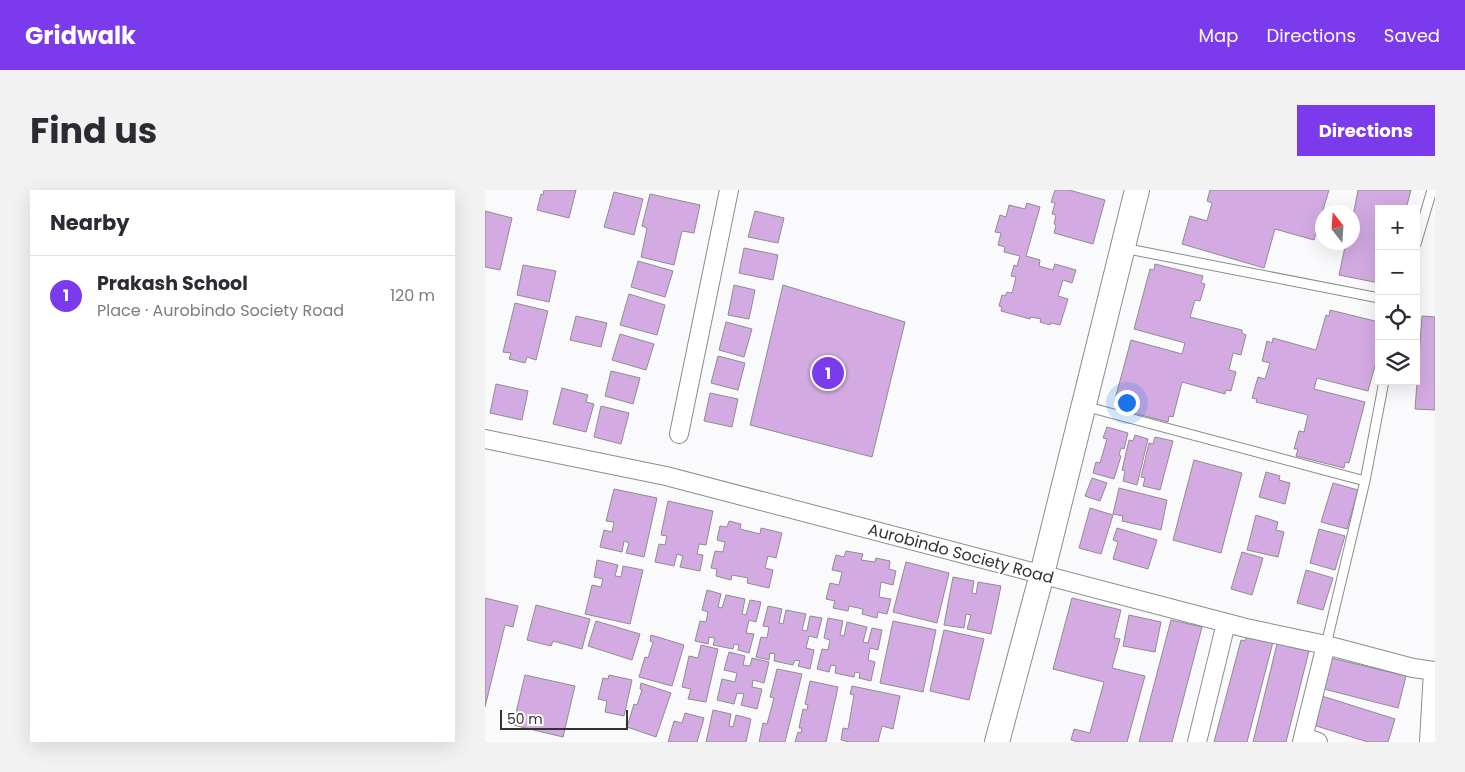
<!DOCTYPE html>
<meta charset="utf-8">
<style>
:root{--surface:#fff;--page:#f2f2f3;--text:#2b2b33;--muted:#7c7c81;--line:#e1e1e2;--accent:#7c3aed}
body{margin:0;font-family:Poppins,sans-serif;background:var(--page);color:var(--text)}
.controls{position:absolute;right:15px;top:15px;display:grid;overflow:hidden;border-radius:0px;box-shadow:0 5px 20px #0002}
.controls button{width:45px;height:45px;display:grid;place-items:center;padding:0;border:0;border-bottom:1px solid var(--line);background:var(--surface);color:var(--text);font:25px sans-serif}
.compass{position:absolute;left:830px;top:15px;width:45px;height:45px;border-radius:50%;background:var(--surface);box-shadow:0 5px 20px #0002;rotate:343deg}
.scale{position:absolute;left:15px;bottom:12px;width:128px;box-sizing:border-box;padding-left:5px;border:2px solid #323233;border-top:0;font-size:14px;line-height:18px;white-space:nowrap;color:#323233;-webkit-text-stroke:4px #fff;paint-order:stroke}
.you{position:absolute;left:641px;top:212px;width:18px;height:18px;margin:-12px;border:4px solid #fff;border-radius:50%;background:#1a73e8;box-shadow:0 0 0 8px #1a73e833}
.badge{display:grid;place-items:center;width:32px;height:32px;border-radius:50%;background:var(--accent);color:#fff;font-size:16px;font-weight:700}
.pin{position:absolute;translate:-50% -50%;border:2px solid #fff;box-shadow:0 1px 5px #0006}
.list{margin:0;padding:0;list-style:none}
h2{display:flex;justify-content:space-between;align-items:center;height:65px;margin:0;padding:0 20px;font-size:21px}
h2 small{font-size:16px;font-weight:400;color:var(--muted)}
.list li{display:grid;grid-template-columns:32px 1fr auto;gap:15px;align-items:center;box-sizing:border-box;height:80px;padding:0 20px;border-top:1px solid var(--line)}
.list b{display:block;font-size:19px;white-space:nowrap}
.list p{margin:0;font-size:16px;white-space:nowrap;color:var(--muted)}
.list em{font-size:16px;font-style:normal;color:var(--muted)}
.icon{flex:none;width:28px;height:28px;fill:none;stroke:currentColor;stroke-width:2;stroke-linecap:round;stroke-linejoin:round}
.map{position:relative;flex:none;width:950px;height:552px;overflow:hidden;border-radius:0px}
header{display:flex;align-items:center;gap:30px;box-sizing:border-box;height:70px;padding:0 25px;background:var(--accent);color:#fff}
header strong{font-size:24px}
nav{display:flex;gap:28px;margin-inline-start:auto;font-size:18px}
.intro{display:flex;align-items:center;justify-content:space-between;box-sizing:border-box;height:120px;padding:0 30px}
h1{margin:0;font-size:35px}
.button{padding:12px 22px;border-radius:0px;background:var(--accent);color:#fff;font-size:18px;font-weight:700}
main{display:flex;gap:30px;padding:0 30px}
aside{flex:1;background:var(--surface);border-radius:0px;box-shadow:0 5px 20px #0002}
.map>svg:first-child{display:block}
</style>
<header>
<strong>Gridwalk</strong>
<nav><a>Map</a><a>Directions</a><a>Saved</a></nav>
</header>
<div class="intro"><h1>Find us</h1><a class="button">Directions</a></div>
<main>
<aside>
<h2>Nearby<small></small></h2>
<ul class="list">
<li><span class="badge">1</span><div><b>Prakash School</b><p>Place · Aurobindo Society Road</p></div><em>120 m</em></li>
</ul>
</aside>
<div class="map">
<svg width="950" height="552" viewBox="0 0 950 552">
<rect width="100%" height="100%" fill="#fafafc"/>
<path fill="#d3abe2" stroke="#8e8d8f" d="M59,0H91L84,28L52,20L56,4L58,5Z
M570,0H584L620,10L608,54L569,43L571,35L569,34L571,25L567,24L570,13L566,12Z
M725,0H844L829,50L790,39L779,78L697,54L705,26L722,31L727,13L722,11Z
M873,0H926L921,19H894V93L854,85L861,52H868V26Z
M129,2L158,9L149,45L119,37Z
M165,4L215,15L209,43L197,41L189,75L156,67L162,38L157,36Z
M542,13L555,17L541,66L555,70L554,76L568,80L570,74L591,80L587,93L578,90L573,106L583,109L575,135L566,133L565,135L555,132L556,129L546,127L545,129L516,121L517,117L514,116L517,105L520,106L522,102L527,103L531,87L526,86L529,75L532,76L535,66L519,62L520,57L513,55L516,43L510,42L515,25L521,27L524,15L540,19Z
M0,21L27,28L15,80L0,77Z
M270,21L299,28L293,53L263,47Z
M259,58L293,65L288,90L254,83Z
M153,71L188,81L180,107L146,97Z
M670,74L718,86L716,93L720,94L715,111L710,110L705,127L757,140V143L761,145L756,165L748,163L744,180L751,182L746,201L741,200L740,204L697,192L688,227L684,226L683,232L633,219L634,214L629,213L646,150L697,164L700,153L649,139L665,79L669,80Z
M38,75L71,81L64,112L32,105Z
M249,95L270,100L264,129L243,125Z
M298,95L420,132L387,267L265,235Z
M144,104L180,115L172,145L135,135Z
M30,113L63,121L51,170L42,167L40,173L24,169L26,163L18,162Z
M845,120L894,132V161L883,201L832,188L829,199L880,212L864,273L860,272L859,278L811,266L813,259H809L814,241L819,242L823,225L771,212L772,209L767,208L773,187L780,189L785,173L777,171L782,151L787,153L788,148L831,160L841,125L844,126Z
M91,126L122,133L116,157L85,150Z
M937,126L950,127V220L930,219Z
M241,132L267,139L259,167L234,160Z
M135,144L169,154L161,180L127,170Z
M233,166L260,173L253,200L226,193Z
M126,181L155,188L148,214L120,206Z
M11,194L43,201L37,230L5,223Z
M77,198L103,205L101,212L109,214L101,242L68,234Z
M225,203L253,209L247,237L219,231Z
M116,216L144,223L136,254L109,247Z
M622,237L643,243L639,259L636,258L634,265L636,266L629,289L608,283L611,272L615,273L622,249L618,248Z
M650,245L663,249L652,295L638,291L640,281L637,280L644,250L648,251Z
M670,247L688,251L675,300L658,296L660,288L656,287L664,253L668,254Z
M709,270L757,283L736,363L688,350Z
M781,282L795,286L794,290L805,293L800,314L774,307Z
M607,288L622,293L615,311L600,306Z
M848,293L873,300L862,339L836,332Z
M634,298L682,310L676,340L637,331L638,326L628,324Z
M129,299L172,308L159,367L141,363L144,353L139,351L137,362L115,357L119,340L127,342L129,332L121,331Z
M183,311L228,321L221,355L214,354L212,364L218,365L215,381L195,377L198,366L192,364L189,376L170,372L174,354L180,355L182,346L176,345Z
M605,318L628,325L616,364L594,358Z
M771,325L793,332L791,340L799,342L793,367L762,360Z
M244,331L256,334L255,339L275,344L276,338L297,343L291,368L283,366L280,378L288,380L284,398L262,393L263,388L247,385L246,390L231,386L232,379L226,378L230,361L238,362L240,352L232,350L235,336L242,337Z
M632,338L672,350L663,379L628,369L633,352L628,350Z
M834,339L860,346L850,380L825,373Z
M361,361L378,364L376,370L390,372L391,368L405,371L404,379L411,381L408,395L396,392L394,407L406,409L402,424L393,422L392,428L377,424L378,419L364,416L363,421L348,418L350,411L341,409L345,393L354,395L357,382L347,380L351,365L359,367Z
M757,362L778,368L767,405L746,399Z
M112,370L133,375L130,386L136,387L138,376L158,380L145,434L100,424L107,395L116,397L118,389L109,387Z
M421,372L464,383L452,433L408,422Z
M821,380L848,388L838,420L812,413Z
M468,387L489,391L487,403L491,404L493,392L516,396L506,444L482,439L486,425L481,424L479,438L459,435Z
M222,400L236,404L233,417L237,418L241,405L260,409L257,424L261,425L265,410L276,412L271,432L264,430L261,443L269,444L264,463L253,460L254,455L249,454L248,459L228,455L230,448L224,447L223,454L210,451L215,431L221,432L223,422L217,420Z
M0,408L33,416L28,437L20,435L0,517Z
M587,408L636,420L629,448L635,449L627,478L660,486L642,552H593L586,550L589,539L605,543L619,492L568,479Z
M51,415L105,429L97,459L68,451L66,456L42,450Z
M283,416L297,419L294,433L298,434L301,420L321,424L317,440L322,441L325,426L337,428L332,448L324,446L321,458L329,460L325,479L313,476L315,471L310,470L308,475L289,471L290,464L285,463L284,470L271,467L276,447L282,448L284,437L278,436Z
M644,425L676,432L670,462L638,456Z
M343,428L358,431L355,445L359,446L362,432L382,437L378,452L383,453L387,438L397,440L393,460L385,458L383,470L390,472L386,491L374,488L375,483L370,482L369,487L350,483L351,476L346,475L344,482L332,479L337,459L343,460L345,450L339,448Z
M686,430L717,437L687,552H654Z
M111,431L155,444L147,470L103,456Z
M408,431L451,440L438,502L395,493Z
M459,440L499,449L484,510L445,501Z
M166,445L199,455L187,496L154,487L160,467L163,468L168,452L165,451Z
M762,446L788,452L762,552H729L756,450L760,451Z
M792,454L824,461L801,552H768Z
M216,455L233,459L221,512L203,509L206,499L197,497L204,466L213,468Z
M244,462L260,466L258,475L265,476L267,468L284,472L279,493L268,490L267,497L277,499L272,519L256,515L259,504L252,503L249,514L232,510L237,489L250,492L252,483L239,480Z
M846,468L921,486L913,518L839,499Z
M292,479L317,484L300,552H274L278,533L282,534L289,508L285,507Z
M40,485L90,496L78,547L28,535Z
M124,485L147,490L139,526L120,522L122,511L113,509L118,488L123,489Z
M325,491L353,497L341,552H310L313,542L316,543L317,538H314L318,519L322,520L323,515L320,514Z
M156,493L186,503L171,547L142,537L149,514L152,515L157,500L155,499Z
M367,496L415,506L408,539L397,536L393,552H364L356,550L358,538L363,539L369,505L365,504Z
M837,506L910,529L903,552H883L828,535Z
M228,520L246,524L244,536L248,537L251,525L266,529L261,552H221Z
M200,523L219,528L212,552H183L189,531L197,533Z"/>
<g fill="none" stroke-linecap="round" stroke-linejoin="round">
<defs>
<path id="lane" d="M931,54L947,0
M638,58L894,108
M599,216L880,291
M841,455L880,291L899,191"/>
<path id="street" d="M194,244L244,0
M0,249L181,286L761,438L841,455L928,478L950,481
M819,547L833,552
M712,552L741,433
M817,552L841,455
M944,552L948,481"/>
<path id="secondary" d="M512,552L557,384L652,0"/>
</defs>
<use href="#lane" stroke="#8b8c8d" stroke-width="11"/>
<use href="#street" stroke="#8b8c8d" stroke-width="20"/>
<use href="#secondary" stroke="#8b8c8d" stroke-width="26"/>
<use href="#lane" stroke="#fff" stroke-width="9"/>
<use href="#street" stroke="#fff" stroke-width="18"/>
<use href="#secondary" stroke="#fff" stroke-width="24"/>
</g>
<g text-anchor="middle" stroke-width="4" stroke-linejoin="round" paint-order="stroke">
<g font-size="16" fill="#323233" stroke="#fff">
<text transform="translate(476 363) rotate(15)" y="6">Aurobindo Society Road</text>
</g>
</g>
</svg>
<div class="controls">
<button>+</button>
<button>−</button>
<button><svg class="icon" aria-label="locate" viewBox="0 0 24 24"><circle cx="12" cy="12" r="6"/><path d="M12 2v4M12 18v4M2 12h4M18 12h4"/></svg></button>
<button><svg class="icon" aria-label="layers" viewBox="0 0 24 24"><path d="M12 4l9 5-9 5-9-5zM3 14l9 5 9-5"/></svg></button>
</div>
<svg class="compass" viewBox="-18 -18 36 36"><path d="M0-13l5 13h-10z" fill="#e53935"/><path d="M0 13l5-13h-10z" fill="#7c7c81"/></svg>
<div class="scale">50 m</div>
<div class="you"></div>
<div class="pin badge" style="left:343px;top:183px">1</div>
</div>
</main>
